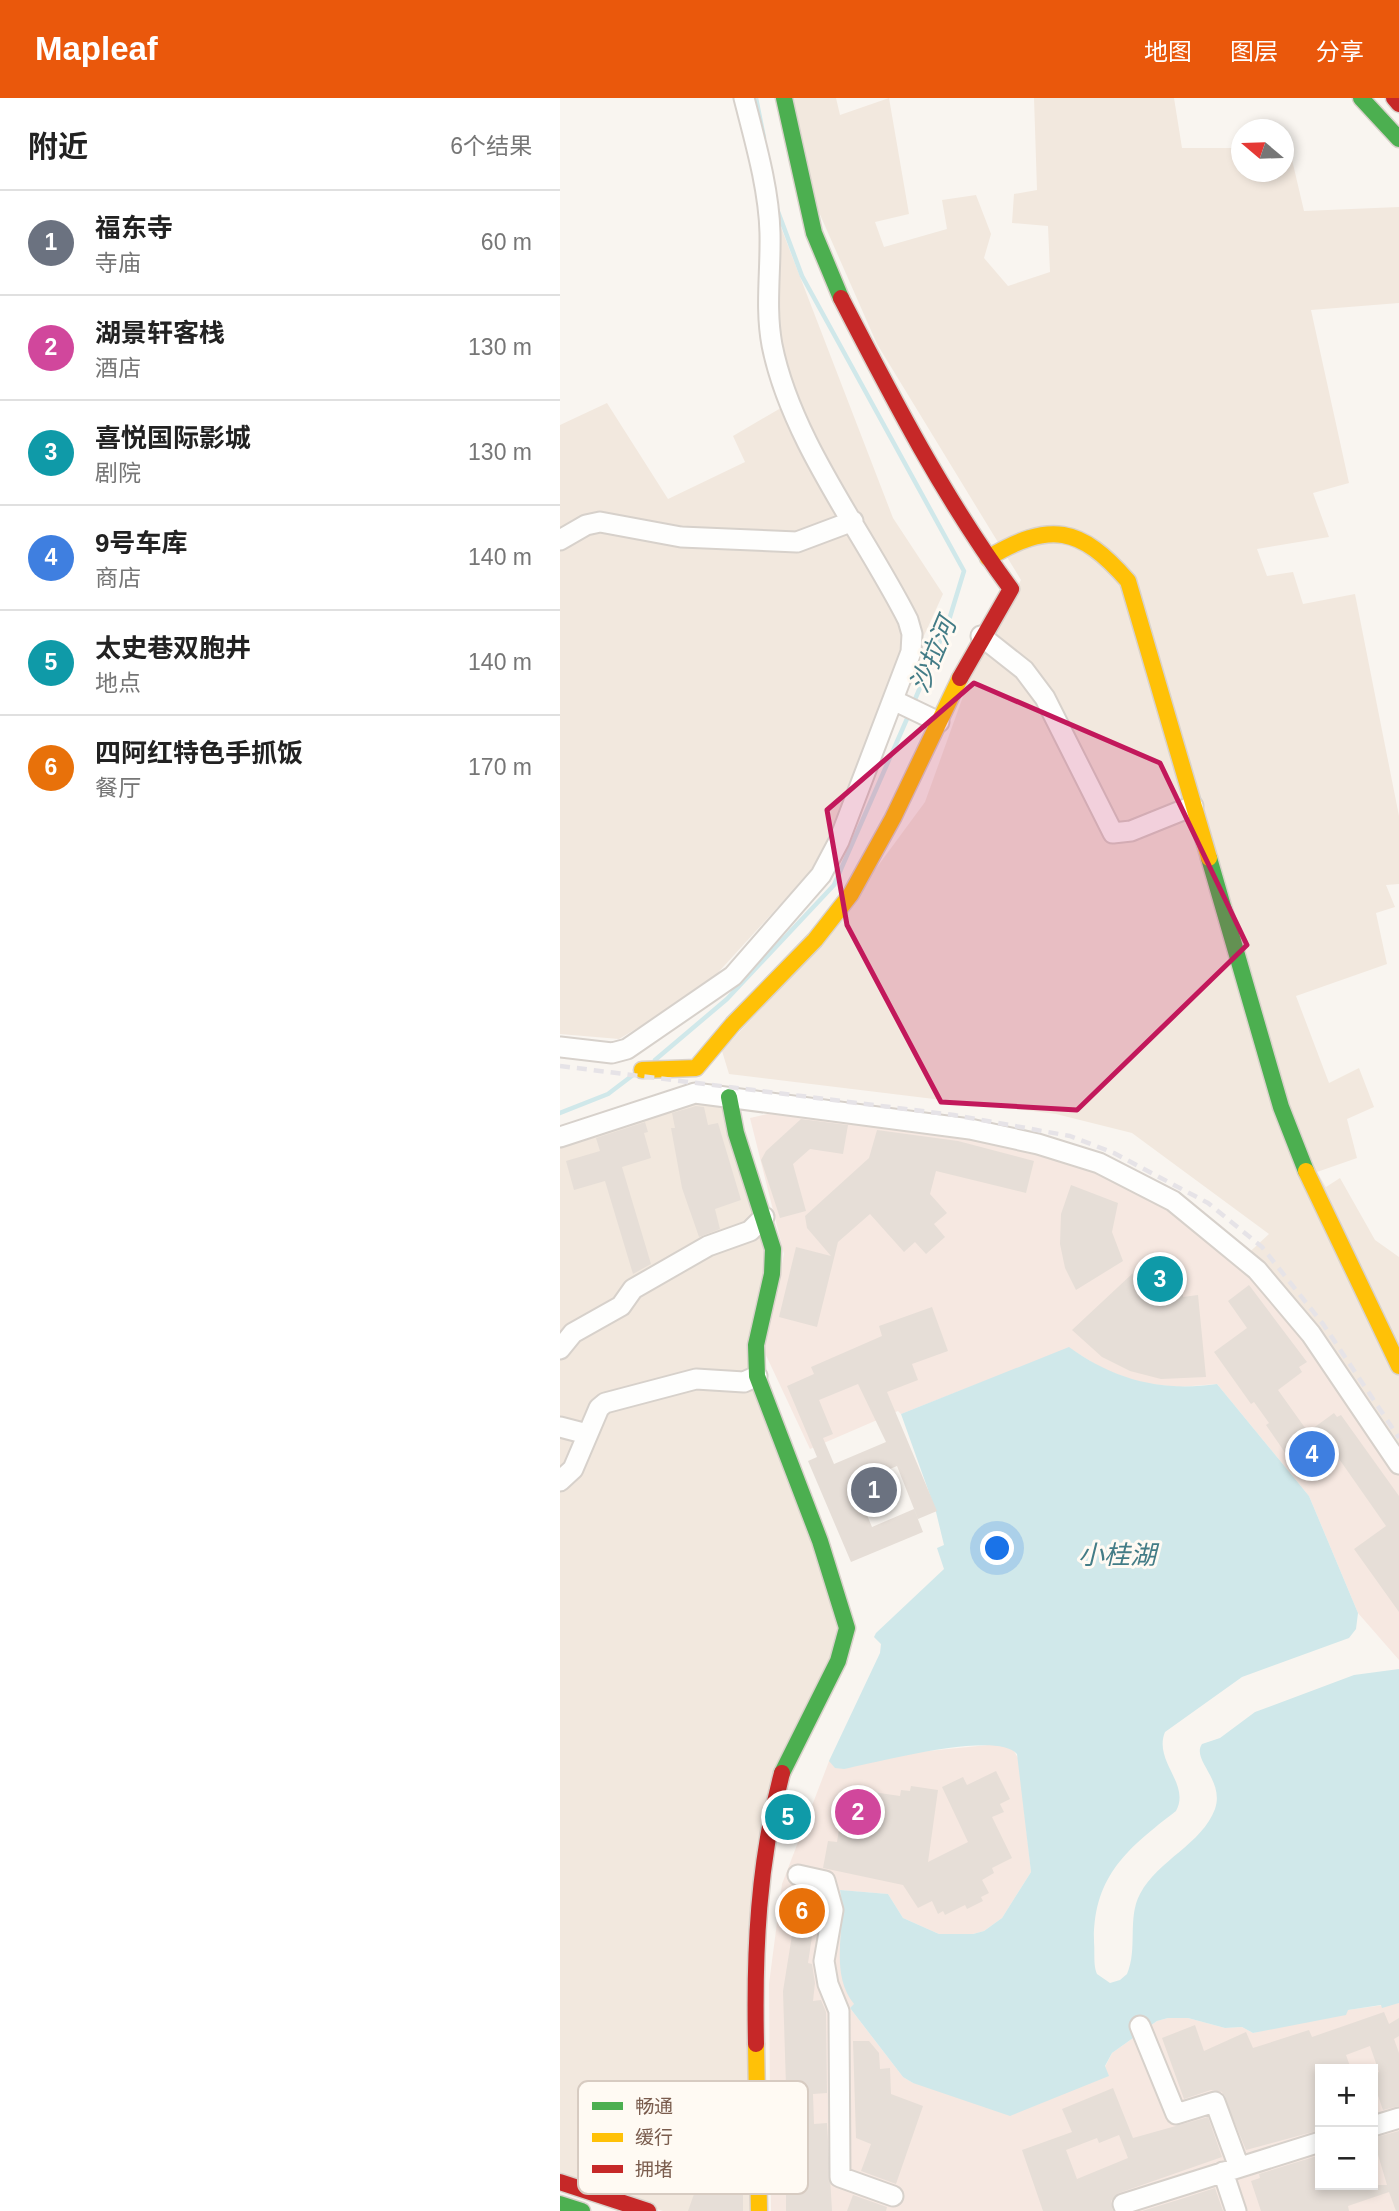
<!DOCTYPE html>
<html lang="zh">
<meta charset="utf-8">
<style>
:root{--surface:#fff;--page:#f2f2f2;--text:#222;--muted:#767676;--line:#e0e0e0;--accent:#ea580c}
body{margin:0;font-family:Helvetica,"Noto Sans SC",sans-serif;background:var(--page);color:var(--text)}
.controls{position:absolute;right:21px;bottom:21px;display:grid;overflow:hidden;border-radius:0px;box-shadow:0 4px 10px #0003}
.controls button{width:63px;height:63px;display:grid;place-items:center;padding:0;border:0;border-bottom:2px solid var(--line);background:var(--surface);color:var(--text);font:35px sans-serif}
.compass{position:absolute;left:671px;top:21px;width:63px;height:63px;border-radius:50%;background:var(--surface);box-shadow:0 4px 10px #0003;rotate:289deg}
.you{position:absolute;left:438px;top:1451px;width:24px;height:24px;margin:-18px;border:5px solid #fff;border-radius:50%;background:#1a73e8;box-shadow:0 0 0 10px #1a73e833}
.badge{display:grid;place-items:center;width:46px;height:46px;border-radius:50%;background:var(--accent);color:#fff;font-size:23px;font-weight:700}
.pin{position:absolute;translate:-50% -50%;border:4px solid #fff;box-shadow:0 2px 7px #0006}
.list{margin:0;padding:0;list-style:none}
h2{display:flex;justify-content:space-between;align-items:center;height:91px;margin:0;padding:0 28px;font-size:30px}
h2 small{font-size:23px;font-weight:400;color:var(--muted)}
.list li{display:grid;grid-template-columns:46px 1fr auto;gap:21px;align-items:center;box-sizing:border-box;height:105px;padding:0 28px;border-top:2px solid var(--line)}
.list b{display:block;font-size:26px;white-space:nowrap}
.list p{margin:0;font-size:23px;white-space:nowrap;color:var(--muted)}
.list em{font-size:23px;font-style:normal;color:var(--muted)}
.map{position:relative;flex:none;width:839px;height:2113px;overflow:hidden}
header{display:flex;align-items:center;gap:42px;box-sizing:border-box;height:98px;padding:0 35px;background:var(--accent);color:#fff}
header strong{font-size:33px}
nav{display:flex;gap:38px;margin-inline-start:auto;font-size:24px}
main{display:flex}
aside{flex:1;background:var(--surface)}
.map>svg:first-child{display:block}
</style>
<header>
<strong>Mapleaf</strong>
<nav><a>地图</a><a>图层</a><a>分享</a></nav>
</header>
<main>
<aside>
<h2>附近<small>6个结果</small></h2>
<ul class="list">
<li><span class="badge" style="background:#6b7280">1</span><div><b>福东寺</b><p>寺庙</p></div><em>60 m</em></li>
<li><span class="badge" style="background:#d1479c">2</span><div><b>湖景轩客栈</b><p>酒店</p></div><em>130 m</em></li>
<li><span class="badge" style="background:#0f9aa8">3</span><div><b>喜悦国际影城</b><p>剧院</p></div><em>130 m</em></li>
<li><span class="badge" style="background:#3f7fe0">4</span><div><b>9号车库</b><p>商店</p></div><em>140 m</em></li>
<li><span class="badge" style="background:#0f9aa8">5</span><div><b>太史巷双胞井</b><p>地点</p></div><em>140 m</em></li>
<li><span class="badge" style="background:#e8710a">6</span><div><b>四阿红特色手抓饭</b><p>餐厅</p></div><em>170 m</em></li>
</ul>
</aside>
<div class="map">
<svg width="839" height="2113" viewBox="0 0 839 2113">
<rect width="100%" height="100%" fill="#f9f5f0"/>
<path fill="#f2e8de" d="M231,0H276L280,17L329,0L349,116L315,124L324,149L387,131L382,102L416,97L431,136L424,160L448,188L490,174L488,128L452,125L454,96L477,92L474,0H614L622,50H681L682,74H724V49H729L744,113L839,109V205L751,212L789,385L753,395L769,439L697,451L707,478L733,474L743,506L795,496L839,718V786L826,787L835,809L816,815L827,866L736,898L769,985L799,970L814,1009L787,1021L797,1060L757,1074L766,1089L780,1080L815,1142L839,1159V1375L680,1163L709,1136L572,1035L496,1016L169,976L162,953L261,845L365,704L414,568L461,482L317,246L254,103Z
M199,114L217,119L333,420L383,496L301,676L250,774L143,891L59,941L0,936V327L47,305L108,401L185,364L173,338L226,307L198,221Z
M173,996L220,1160L188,1261L285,1509L278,1559L207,1707L201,2113H103L0,2080V1044L71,1018Z"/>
<path fill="#f6e8e1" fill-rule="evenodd" d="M216,1014L409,1036L477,1051L585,1092L712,1195L839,1375V1562L798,1515L749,1398L657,1286L619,1289L581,1285L543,1271L509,1250L341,1316L338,1313L250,1351L204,1253L224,1156L190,1020Z
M438,1646L453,1651L459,1662L471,1774L442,1820L424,1833L413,1836H379L343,1820L328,1796L280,1792L294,1907L290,1910L343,1979L353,1985L548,1978L545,1969L552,1955L597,1923L608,1920H628L665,1930L682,1929L693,1935L787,1912L839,1905V2113H211L209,1886L222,1786L271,1658L269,1663ZM760,1971H813V2087H760Z"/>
<path fill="#d0e8ea" d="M509,1249C554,1282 602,1294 657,1286L749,1398L798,1515L796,1531L789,1540L682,1579L605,1634C593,1663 631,1686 616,1713C568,1750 533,1778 534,1844C535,1855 533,1867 537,1876L550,1885L560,1882L567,1876C578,1851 567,1820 580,1796C598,1762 642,1746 655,1711C665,1682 631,1662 642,1646L660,1640L695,1614L794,1577L839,1571V1905L822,1910L821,1907L788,1912L786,1917L693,1935L682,1929L665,1930L628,1920H608L597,1923L552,1955L545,1968L549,1978L450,2018L353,1985L343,1979L290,1910L294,1906C268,1874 287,1829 280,1792L328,1796L343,1820L379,1836H413L424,1833L442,1820L471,1774L457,1656C436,1632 316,1665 284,1671L275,1670L269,1663L320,1555L321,1546L314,1539L316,1535L384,1471L377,1450L384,1447L376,1414L341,1316Z"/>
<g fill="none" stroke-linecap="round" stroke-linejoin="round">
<path stroke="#d0e8ea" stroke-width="4.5" d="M196,0L204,40
M217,111L242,178L404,473L389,522L353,606
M95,962L167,901L274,787L350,614
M0,1015L48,996L73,977"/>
</g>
<path fill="#e6ded7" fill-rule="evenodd" d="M136,1008L144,1009L148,1027L158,1025L181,1102L155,1111L160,1131L139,1139L122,1090L111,1030H115L112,1015Z
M241,1021L288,1027L283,1056L250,1051L233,1066L246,1113L220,1120L201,1062L206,1053Z
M85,1024L88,1034L84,1035L91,1060L62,1069L91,1166L73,1176L45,1083L14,1092L6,1063L40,1053L36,1040Z
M317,1032L398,1043L474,1063L466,1095L376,1073L370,1096L387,1115L374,1126L385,1139L366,1156L355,1144L344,1154L310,1116L278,1144L257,1229L219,1219L236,1149L271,1158L247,1130L245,1118L309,1060Z
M511,1087L558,1105L552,1134L563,1163L516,1192L505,1170L500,1146L501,1116Z
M595,1165L623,1175V1199L638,1197L646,1279L601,1281L570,1273L542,1259L512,1232L573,1175L582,1186Z
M689,1187L747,1264L739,1269L742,1274L718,1292L748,1334L774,1315L777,1319L781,1317L839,1398V1514L794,1451L826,1428L777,1358L755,1373L751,1367L739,1375L706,1327L709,1325L694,1304L691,1306L654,1254L687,1230L668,1203Z
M372,1209L388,1253L352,1266L358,1282L327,1294L377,1413L358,1421L337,1368L294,1386L312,1429L354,1411L363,1434L291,1464L248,1363L257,1359L227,1288L254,1276L251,1269L322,1238L319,1228ZM298,1286L326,1344L274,1366L263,1340L273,1336L259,1302Z
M436,1673L450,1701L440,1706L444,1714L432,1719L452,1760L432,1770L434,1775L422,1782L429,1795L421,1799L423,1803L407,1811L405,1807L385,1817L383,1813L378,1816L372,1803L358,1810L343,1787L263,1770L268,1743L277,1744L286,1690L340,1698L341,1692L350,1693L351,1688L378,1692L368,1764L408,1744L382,1689L403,1679L407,1687Z
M244,1797L257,1799L260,1813L257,1833L253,1832L248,1865L252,1866L255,1885L253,1903L261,1902L266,1914L267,1995L253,1996L254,2026L267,2025L272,2113H226V2086H232L234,2077L233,2051H228L223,1893L237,1806L242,1807Z
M824,1914L829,1926L839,1920V1938L834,1941L839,1955V2008L823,2012L813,1983V1976L819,1974L810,1948L786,1957L791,1971H760V2032L686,2052L662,1994L651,1992L624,2001L602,1940L635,1927L644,1953L686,1934L693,1950L749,1932L752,1939Z
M293,1943H309L319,1955L320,1971L330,1970L331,1996L363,2008L336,2086L301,2073L311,2046L296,2040Z
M553,1990L573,2040L648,2019L662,2059L559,2095L551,2103L553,2113H483L462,2052L512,2034L502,2011ZM559,2037L568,2060L517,2081L506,2052L537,2040L539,2045Z
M839,2033V2113H836L829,2094L788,2108L789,2113H701L691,2083L700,2080L699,2076L760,2057V2087H827L813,2040Z
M144,2068L183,2080V2113H128Z
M655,2090L663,2113H582L621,2101Z
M293,2097L327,2109L326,2113H287Z"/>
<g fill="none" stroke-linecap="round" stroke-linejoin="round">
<defs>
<path id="street" d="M0,442L26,427L40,424L121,439L237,444L293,423
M421,538L464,572L485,600L553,735L571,733L633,708
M333,602L379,624
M0,949L52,955L67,951L173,878L261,777L279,743L351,554L352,536L348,522C304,435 231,343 212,247C205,209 211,173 210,135C209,91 195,43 184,0
M0,1039L135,995L410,1031L478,1046L539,1065L613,1103L697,1172L751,1236L839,1366
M0,1251L13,1235L61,1208L73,1191L148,1148L190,1133L204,1119
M0,1329L27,1336
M0,1383L13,1371L39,1310L45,1305L136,1281L184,1284L197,1278
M238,1777L265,1783L273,1812L264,1863L268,1886L279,1913L280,2079L333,2098
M580,1928L616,2016L655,2004L679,2069
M813,2028L839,2020
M663,2074L676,2113
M566,2113L563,2106L760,2044"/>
<path id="fast" d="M224,0L254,135L281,200
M801,0L839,41
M649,760L721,1009L746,1073
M169,999L176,1035L213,1151L212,1176L196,1247L197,1278L260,1443L287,1530L278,1563L222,1675
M0,2106L22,2113"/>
<path id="slow" d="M428,460C490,423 520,428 568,483L649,760
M82,972L136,970L173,926L255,842L291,796L333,720L400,580
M746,1073L839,1268
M196,1946L199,2113"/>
<path id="jam" d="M834,0L839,6
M281,200C332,299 385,402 451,491L400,580
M196,1946C194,1853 198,1765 222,1675
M0,2084L88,2113"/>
</defs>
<use href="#street" stroke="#d7d1cb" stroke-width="23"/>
<use href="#fast" stroke="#d9d2cb" stroke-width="19"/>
<use href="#slow" stroke="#d9d2cb" stroke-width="19"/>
<use href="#jam" stroke="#d9d2cb" stroke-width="19"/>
<use href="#street" stroke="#fefefd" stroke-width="19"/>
<use href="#fast" stroke="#4caf50" stroke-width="16"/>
<use href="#slow" stroke="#ffc107" stroke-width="16"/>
<use href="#jam" stroke="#c62828" stroke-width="16"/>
<path stroke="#e6e3e7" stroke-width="4.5" stroke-dasharray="10 7" stroke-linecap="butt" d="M0,968L394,1017L510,1038L554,1055L648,1105L702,1149L763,1226L839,1340"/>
</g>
<path fill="#c2185b" fill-opacity="0.2" stroke="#c2185b" stroke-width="5" stroke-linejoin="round" d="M414,585L600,665L687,847L517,1012L381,1004L287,827L267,712Z"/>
<g text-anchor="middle" stroke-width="6" stroke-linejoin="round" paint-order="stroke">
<g font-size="26" font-style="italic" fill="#437c86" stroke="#fffaf3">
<text transform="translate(373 557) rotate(-67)" y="9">沙拉河</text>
<text x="557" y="1466">小桂湖</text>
</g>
</g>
<rect x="18" y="1983" width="230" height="113" rx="10" fill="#fffaf3" stroke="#d7cbc1" stroke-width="2"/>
<rect x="32" y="2004" width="31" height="8" fill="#4caf50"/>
<rect x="32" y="2035" width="31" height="9" fill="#ffc107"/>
<rect x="32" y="2067" width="31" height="8" fill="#c62828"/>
<g font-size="19" fill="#7a5c4d">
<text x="75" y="2015">畅通</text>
<text x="75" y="2046">缓行</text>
<text x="75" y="2078">拥堵</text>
</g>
</svg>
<div class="controls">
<button>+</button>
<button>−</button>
</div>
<svg class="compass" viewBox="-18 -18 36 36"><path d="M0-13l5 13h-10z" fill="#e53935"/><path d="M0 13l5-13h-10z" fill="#767676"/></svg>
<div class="you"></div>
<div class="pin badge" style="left:314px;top:1392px;background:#6b7280">1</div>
<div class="pin badge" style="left:298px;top:1714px;background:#d1479c">2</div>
<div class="pin badge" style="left:600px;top:1181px;background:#0f9aa8">3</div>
<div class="pin badge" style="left:752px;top:1356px;background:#3f7fe0">4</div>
<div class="pin badge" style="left:228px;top:1719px;background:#0f9aa8">5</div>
<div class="pin badge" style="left:242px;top:1813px;background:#e8710a">6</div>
</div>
</main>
